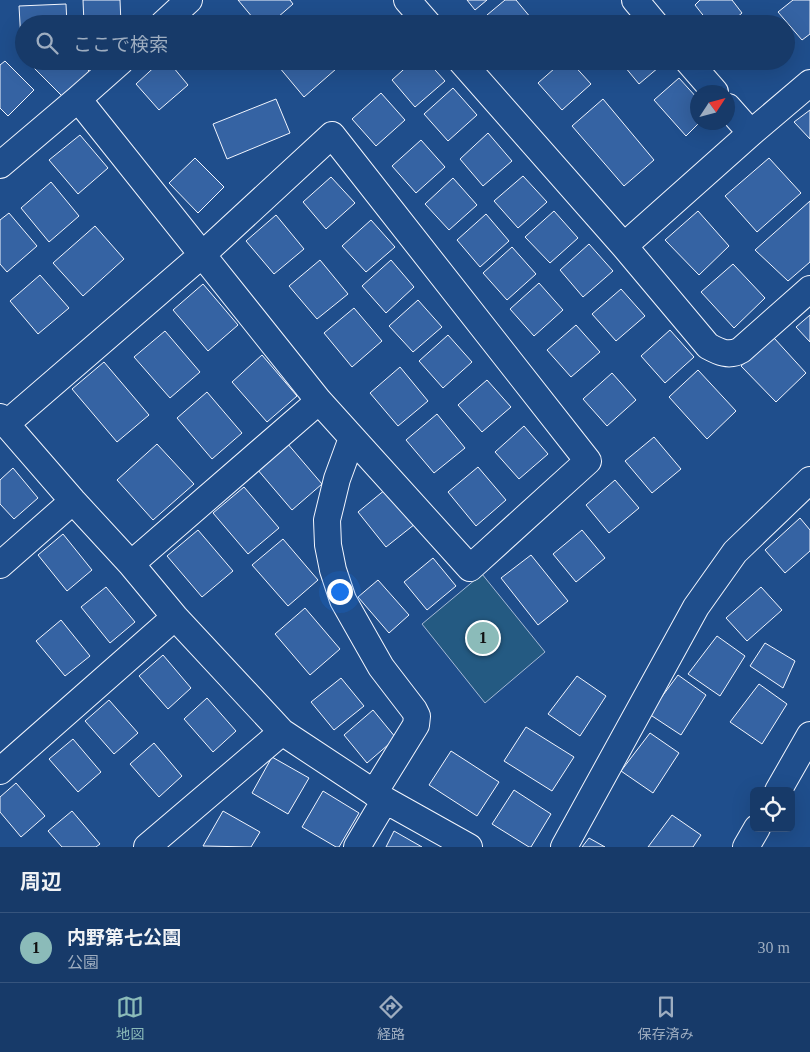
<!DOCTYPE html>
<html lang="ja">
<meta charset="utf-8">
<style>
:root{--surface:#173a69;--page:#20416f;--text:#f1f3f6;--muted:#9eadc0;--line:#36547d;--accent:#8bbbb9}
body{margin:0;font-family:"Times New Roman","Noto Sans JP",serif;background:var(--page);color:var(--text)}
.controls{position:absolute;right:15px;bottom:15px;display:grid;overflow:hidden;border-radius:8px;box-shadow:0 5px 20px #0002}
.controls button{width:45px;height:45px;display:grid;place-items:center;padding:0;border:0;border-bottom:1px solid var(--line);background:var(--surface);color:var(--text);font:25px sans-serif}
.compass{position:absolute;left:690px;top:85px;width:45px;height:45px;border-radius:50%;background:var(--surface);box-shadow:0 5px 20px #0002;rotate:54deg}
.you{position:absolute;left:339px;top:591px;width:18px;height:18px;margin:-12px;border:4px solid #fff;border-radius:50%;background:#1a73e8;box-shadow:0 0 0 8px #1a73e833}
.badge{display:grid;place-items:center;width:32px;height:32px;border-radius:50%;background:var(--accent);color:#111;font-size:16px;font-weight:700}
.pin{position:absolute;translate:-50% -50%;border:2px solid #fff;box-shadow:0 1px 5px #0006}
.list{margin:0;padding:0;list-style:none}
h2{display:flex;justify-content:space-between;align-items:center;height:65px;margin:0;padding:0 20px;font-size:21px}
h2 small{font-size:16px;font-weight:400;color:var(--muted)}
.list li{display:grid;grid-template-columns:32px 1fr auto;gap:15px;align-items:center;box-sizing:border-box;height:70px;padding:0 20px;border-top:1px solid var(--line)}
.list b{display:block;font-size:19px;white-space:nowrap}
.list p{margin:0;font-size:16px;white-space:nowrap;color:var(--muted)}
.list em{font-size:16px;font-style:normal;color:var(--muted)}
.icon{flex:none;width:28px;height:28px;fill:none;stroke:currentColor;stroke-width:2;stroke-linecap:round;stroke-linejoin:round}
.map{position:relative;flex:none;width:810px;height:847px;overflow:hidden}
.search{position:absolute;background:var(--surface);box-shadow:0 5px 20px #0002;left:15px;right:15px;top:15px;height:55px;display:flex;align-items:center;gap:12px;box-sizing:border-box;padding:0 18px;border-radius:28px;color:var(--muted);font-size:19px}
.sheet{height:135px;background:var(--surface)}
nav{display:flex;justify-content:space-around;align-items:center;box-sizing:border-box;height:70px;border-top:1px solid var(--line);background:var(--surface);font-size:14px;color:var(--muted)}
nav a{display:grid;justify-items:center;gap:2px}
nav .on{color:var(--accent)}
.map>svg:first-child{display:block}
</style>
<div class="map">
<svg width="810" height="847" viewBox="0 0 810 847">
<rect width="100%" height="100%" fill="#1f4e8c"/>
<path fill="#245a82" stroke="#a8bbd7" d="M482,574L545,652L485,703L422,624Z"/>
<path fill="#3563a3" stroke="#f2f6ff" d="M83,0H120L121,24H84Z
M238,0H290L293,4L270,24H258Z
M467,0H487L475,10Z
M505,0H516L536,24H494L487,15Z
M700,0H732L742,13L729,24H710L695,5Z
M793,0H810V34L802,40L778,12Z
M66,4L67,24H24V41H21L19,6Z
M5,61L34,90L8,116L0,108V65Z
M40,61H79L89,71L63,97L34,68Z
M161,61H168L188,85L159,110L136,84Z
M274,61H343L344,62L304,97Z
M413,61H427L445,81L415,107L392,80Z
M563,61H570L591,84L562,110L538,83Z
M620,61H665V62L639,84Z
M679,78L698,99V122H700L686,136L654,100Z
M453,88L477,115L448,141L424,114Z
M381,93L405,120L376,146L352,119Z
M276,99L290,133L227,159L213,124Z
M603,99L654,160L624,186L572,126Z
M810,110V139L794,122Z
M488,133L512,161L483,186L460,159Z
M80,135L108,168L78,194L49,160Z
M421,140L445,167L416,193L392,166Z
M195,158L224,187L198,213L169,183Z
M769,158L801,193L757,232L725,196Z
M523,176L547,202L518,228L494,201Z
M331,177L355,203L326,229L303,202Z
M453,178L477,205L449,230L425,204Z
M51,182L79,216L49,242L21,208Z
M810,201V262L788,281L755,250Z
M554,211L578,238L550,263L525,237Z
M698,211L729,246L699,275L665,240Z
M9,213L37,246L7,272L0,264V220Z
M486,214L509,241L480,267L457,240Z
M276,215L304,249L274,274L246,241Z
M371,220L395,247L366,272L342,246Z
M95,226L124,259L83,296L53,263Z
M589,244L613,271L583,297L560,270Z
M512,247L536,274L507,300L483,273Z
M320,260L348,294L317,319L289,286Z
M391,260L414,287L386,313L362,286Z
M733,264L765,298L734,328L701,292Z
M40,275L69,308L38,334L10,301Z
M539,283L563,310L534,336L510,309Z
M203,284L238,325L208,351L173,310Z
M621,289L645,316L616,341L592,314Z
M418,300L442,327L413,352L389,326Z
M354,308L382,341L352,367L324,333Z
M810,315V342L796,327Z
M576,325L600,352L571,377L547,350Z
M670,330L694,357L665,383L641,356Z
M165,331L200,372L170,398L134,357Z
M448,335L472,362L443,388L419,361Z
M774,338L806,373L776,402L741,366Z
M262,355L297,396L267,422L232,382Z
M104,362L149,415L117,442L72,389Z
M400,367L428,401L398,426L370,393Z
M698,370L736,411L707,439L669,397Z
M612,373L636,400L607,426L583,399Z
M487,380L511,407L482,432L458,405Z
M207,392L242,433L212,459L177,418Z
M437,414L465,448L434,473L406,440Z
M524,426L548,454L519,479L495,452Z
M654,437L681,469L652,493L625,461Z
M287,443L322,484L292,510L257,469Z
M157,444L194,484L153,520L117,480Z
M478,467L506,500L476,526L448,492Z
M13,468L38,498L14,519L0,504V480Z
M615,480L639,508L609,533L586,505Z
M244,487L279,528L248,554L213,513Z
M386,489L415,524L386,547L358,512Z
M800,518L810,530V551L785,573L765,550Z
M198,530L233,571L202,597L167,556Z
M582,530L605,558L576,582L553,554Z
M63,534L92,570L67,591L38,555Z
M283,539L318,580L288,606L252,565Z
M531,555L568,601L538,625L501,578Z
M433,558L456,586L427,610L404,582Z
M378,580L409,615L389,633L358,597Z
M106,587L135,622L110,643L81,607Z
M761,587L782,610L747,641L726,618Z
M305,608L340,649L310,675L275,634Z
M61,620L90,656L65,676L36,641Z
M717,636L745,656L720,696L688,674Z
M765,643L795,661L783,688L750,666Z
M163,655L191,688L168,709L139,676Z
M678,675L706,695L681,735L649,714Z
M577,676L606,696L580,736L548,714Z
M341,678L364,706L334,730L311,702Z
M759,684L787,704L762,744L730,722Z
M207,698L236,731L213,752L184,719Z
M109,700L138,733L114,754L85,721Z
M373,710L396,738L367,763L344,735Z
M526,727L574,757L552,791L504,761Z
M650,733L679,753L653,793L621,771Z
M73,739L101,772L78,792L49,759Z
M154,743L182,776L159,797L130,764Z
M451,751L499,782L477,816L429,785Z
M272,757L309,778L288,814L252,793Z
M16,783L45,816L21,837L0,812V797Z
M514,790L551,814L531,847H529L492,824Z
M323,791L359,813L339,847H336L302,827Z
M72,811L100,844L96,847H62L48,831Z
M223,811L260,832L251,847L203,846Z
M672,815L701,835L693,847H648Z
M394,831L422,847H386Z
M589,838L605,847H582Z"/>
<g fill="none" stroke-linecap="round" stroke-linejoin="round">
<defs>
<path id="street" d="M407,0L428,24
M635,0L655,24
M163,24L189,0
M461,61L624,246L751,133L810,83
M688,61L715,92
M728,107L751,133
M0,165L78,99L121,61
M624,246L708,346C719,352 729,357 741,350L810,289
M0,417L73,501L131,564L175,617L282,732L385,800L469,847
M6,424L203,254L332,135L588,461L470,568L319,401L78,99
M352,438L337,479L327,520L328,545L333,570L343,600L381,667L414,710L417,716L416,725L374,793
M131,564L319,401
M0,565L73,501
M0,771L175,617
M778,791L810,735
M147,847L282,732
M357,847L385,800
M564,847L696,607L735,552L810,480
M746,847L757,828"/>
</defs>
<use href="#street" stroke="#f2f6ff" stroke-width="28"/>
<use href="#street" stroke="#1f4e8c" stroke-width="26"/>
</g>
</svg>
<div class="controls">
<button><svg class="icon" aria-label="locate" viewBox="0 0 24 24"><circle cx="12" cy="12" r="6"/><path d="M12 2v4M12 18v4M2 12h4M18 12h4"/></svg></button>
</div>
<svg class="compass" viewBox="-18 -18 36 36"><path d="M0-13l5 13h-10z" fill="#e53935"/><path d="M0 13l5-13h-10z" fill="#9eadc0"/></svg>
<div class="you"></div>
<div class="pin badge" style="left:483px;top:638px">1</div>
<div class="search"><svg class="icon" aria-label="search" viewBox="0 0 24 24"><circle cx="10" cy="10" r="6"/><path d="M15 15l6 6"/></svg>ここで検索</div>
</div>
<section class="sheet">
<h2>周辺<small></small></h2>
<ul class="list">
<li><span class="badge">1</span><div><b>内野第七公園</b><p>公園</p></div><em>30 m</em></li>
</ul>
</section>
<nav>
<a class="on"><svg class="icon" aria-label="map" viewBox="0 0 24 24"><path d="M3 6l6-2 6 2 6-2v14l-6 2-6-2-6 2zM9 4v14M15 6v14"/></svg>地図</a>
<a><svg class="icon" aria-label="directions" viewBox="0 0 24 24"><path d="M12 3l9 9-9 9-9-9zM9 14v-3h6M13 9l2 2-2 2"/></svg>経路</a>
<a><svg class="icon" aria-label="saved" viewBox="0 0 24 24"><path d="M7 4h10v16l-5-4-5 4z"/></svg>保存済み</a>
</nav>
